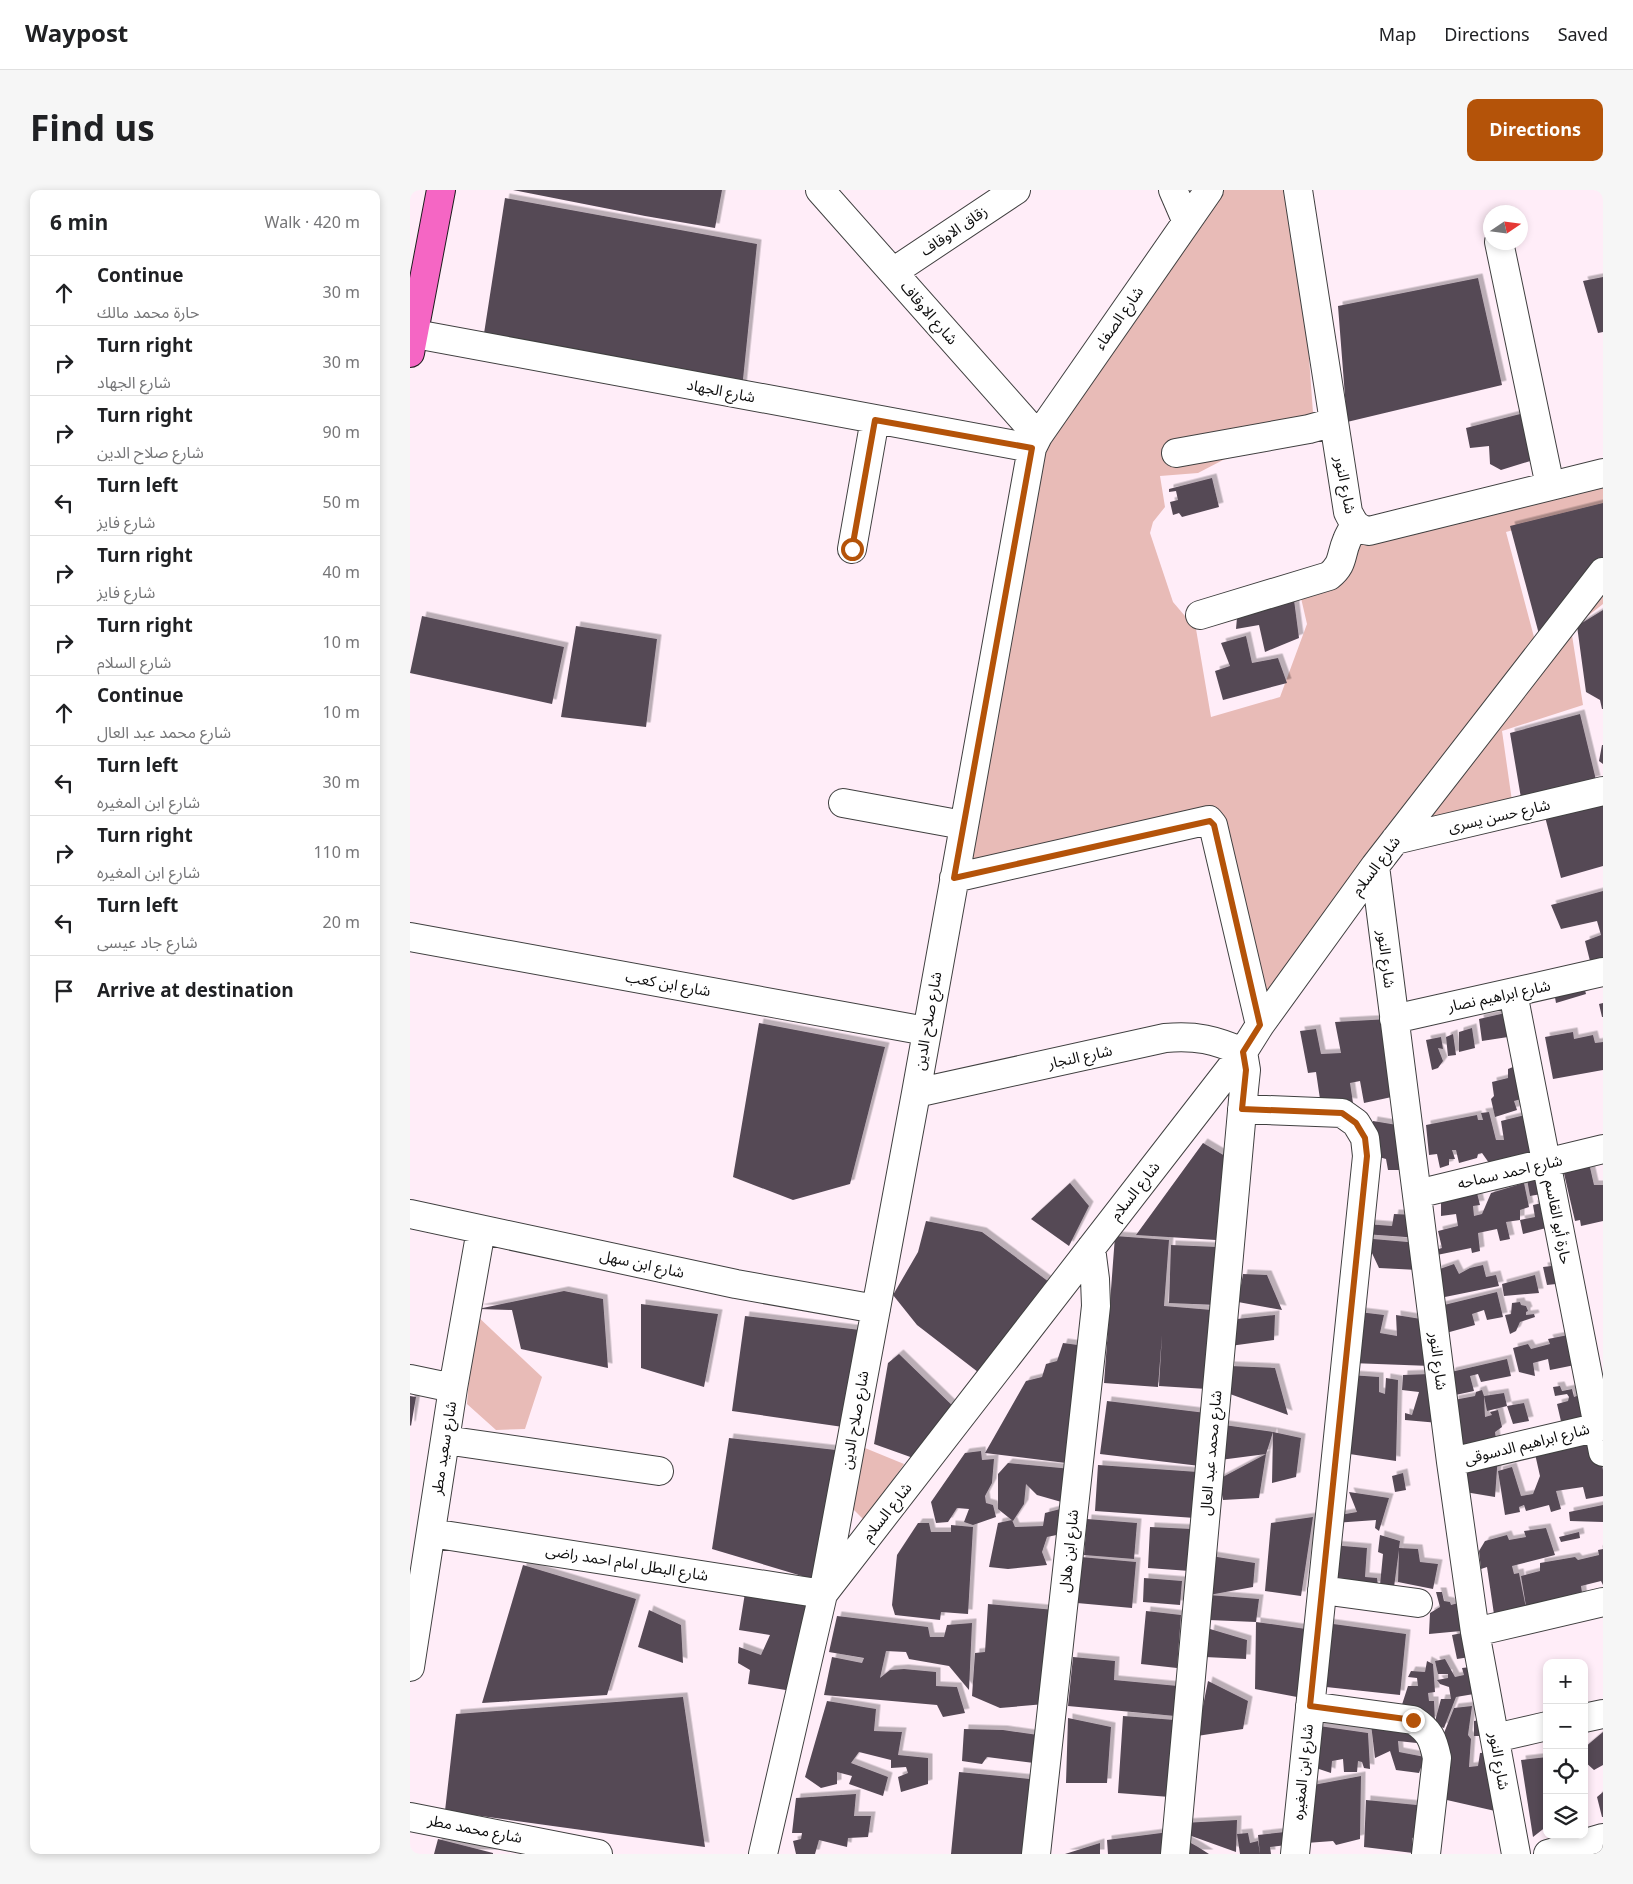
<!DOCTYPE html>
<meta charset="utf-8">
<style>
:root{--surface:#fff;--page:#f6f6f6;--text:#202124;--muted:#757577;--line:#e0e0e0;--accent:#b45309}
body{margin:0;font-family:Georgia,"Noto Sans Arabic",serif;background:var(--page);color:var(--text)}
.controls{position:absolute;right:15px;bottom:15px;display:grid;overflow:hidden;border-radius:10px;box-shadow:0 2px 8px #0003}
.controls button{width:45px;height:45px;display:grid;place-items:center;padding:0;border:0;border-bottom:1px solid var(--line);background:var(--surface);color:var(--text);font:25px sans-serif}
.compass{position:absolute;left:1073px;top:15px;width:45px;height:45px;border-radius:50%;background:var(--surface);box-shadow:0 2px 8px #0003;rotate:77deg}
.stop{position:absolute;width:15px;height:15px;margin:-11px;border:4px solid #b45309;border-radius:50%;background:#fff}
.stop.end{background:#b45309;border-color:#fff;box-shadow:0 1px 5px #0008}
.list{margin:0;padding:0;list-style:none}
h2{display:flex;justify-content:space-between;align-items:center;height:65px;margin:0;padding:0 20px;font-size:21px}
h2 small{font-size:16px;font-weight:400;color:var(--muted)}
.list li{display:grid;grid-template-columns:32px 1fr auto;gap:15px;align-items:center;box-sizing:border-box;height:70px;padding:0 20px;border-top:1px solid var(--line)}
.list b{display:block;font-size:19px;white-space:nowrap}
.list p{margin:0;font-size:16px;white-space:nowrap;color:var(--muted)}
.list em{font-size:16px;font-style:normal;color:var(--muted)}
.icon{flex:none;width:28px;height:28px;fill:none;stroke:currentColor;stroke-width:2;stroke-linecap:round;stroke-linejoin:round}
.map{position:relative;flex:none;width:1193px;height:1664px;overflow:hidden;border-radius:10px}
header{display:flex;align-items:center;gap:30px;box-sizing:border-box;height:70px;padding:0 25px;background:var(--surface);border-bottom:1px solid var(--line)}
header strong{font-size:24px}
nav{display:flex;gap:28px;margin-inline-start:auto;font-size:18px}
.intro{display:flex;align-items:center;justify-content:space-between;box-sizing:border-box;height:120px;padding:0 30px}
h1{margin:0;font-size:35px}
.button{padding:12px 22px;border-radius:10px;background:var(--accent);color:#fff;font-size:18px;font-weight:700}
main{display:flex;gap:30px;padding:0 30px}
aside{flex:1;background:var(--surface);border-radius:10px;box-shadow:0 2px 8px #0003}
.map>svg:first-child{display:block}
</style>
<header>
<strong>Waypost</strong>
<nav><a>Map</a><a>Directions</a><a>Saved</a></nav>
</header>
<div class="intro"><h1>Find us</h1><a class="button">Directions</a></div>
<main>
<aside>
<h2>6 min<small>Walk · 420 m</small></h2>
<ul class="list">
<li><svg class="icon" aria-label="ahead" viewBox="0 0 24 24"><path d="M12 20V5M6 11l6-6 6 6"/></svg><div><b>Continue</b><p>حارة محمد مالك</p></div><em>30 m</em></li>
<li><svg class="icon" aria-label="right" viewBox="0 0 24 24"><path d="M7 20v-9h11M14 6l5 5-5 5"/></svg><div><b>Turn right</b><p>شارع الجهاد</p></div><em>30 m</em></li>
<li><svg class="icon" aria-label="right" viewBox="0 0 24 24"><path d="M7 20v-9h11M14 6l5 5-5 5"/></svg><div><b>Turn right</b><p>شارع صلاح الدين</p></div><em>90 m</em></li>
<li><svg class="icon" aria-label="left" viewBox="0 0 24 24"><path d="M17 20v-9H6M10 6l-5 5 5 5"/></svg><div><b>Turn left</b><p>شارع فايز</p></div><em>50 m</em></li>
<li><svg class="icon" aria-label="right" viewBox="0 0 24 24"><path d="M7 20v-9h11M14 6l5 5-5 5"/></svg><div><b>Turn right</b><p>شارع فايز</p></div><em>40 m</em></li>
<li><svg class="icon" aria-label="right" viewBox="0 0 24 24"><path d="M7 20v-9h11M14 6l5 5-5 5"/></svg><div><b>Turn right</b><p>شارع السلام</p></div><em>10 m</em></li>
<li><svg class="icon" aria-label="ahead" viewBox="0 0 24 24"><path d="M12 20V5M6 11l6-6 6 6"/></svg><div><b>Continue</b><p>شارع محمد عبد العال</p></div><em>10 m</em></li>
<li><svg class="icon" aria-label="left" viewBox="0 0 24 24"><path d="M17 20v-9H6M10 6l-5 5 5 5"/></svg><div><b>Turn left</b><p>شارع ابن المغيره</p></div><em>30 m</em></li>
<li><svg class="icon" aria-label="right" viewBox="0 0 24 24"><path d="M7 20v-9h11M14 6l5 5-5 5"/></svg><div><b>Turn right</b><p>شارع ابن المغيره</p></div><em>110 m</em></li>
<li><svg class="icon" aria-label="left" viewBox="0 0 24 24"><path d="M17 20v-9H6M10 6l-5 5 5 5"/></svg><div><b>Turn left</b><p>شارع جاد عيسى</p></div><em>20 m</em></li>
<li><svg class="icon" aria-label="arrive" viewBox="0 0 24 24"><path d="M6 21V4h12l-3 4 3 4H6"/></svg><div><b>Arrive at destination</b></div></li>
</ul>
</aside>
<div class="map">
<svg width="1193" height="1664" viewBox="0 0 1193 1664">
<defs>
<filter id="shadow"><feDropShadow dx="4.5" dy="-4.5" stdDeviation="0" flood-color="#0004"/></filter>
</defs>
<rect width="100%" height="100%" fill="#ffedf8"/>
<path fill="#e8bbb7" d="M810,0H887L903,223L788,283L750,286L755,317L743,332L740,343L763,412L786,439L801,527L870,507L897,434L888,395L927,379L937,349L1193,286V315L1096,342L1124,447L1122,450L1124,457L856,811L806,625L545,678L622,258Z
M1193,393V414L1161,439L1173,515L1092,541L1102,611L1002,638Z
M64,1123L132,1187L115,1239L86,1240L57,1214Z
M455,1258L494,1274L455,1331L439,1315Z"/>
<path fill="#554955" filter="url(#shadow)" d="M103,0H312L305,38L235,26Z
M95,8L347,54L332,199L73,150Z
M1193,87V142L1188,143L1173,91Z
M1068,88L1092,195L937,232L928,116Z
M1118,222L1127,269L1091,280L1080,274L1079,256L1060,258L1056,238Z
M802,288L809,317L772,327L769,323L763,325L760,312L768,310L766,301L759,302V299Z
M1193,313V369L1130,448L1100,336Z
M884,410L889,448L855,462L849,435L826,439L828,416Z
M1193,420V519H1192L1190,510L1176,502L1167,436Z
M12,426L154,457L142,514L0,483Z
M166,436L247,449L236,537L151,527Z
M836,446L842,473L868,468L877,493L813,510L805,481L820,476L811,453Z
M1170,524L1186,590L1111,608L1100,543Z
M1192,555H1193V574L1189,571Z
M1193,613V676L1151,688L1134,623Z
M1193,701V772L1181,775L1175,751L1191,745L1187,731L1151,739L1141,715Z
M1172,789L1176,804L1146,813L1143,796Z
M1193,813V827H1192L1189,814Z
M1104,821L1119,907L1104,911L1107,920L1085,927L1081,909L1084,906L1082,892L1098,888V879L1103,877L1101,867L1103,866L1098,847L1072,851L1069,829Z
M979,829L991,905L954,913L950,891L940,893L943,913L910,909L906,882L898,883L890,841L906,839L911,864L931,863L925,832Z
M349,833L475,857L440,994L383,1010L323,987Z
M1062,838L1065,858L1049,862V842Z
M1163,842L1164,849L1183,845L1185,853L1193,852V880L1143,889L1135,847Z
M1043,844L1046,865L1038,866L1036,847Z
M1031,847L1033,859L1028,858L1033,871L1028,878L1022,880L1016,850Z
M1079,922L1086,950H1094L1091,931L1123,923L1132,962L1079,973L1072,963L1068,964L1067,968L1049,973L1046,960H1042L1045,969H1039V975L1030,978L1027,964L1019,965L1016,935L1067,925L1068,930H1073L1071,923Z
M963,931L993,936L997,980H978L976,969L958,964Z
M793,953L815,966L806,1050L726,1045Z
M1179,973L1184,995H1193V1031L1171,1036L1170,1030L1165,1031L1153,979Z
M1133,986L1137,1003L1120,1006L1117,989Z
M660,993L679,1016L659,1056L621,1029Z
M1114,993L1119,1017L1110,1020V1030L1125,1027L1123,1015L1136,1012L1140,1037L1113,1044L1110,1030L1096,1032L1100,1049L1090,1051L1087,1039L1068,1043L1070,1061L1062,1063L1061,1058L1027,1065L1025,1060L1032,1058L1028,1041L1048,1036L1046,1024L1031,1026V1005L1066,999L1070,1015L1063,1016L1064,1026L1072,1024L1081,1003Z
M984,1024L1005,1025L1009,1048L954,1044L956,1034L982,1036Z
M516,1031L572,1042L639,1092L577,1189L507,1135L483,1105L508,1062Z
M705,1046L759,1050L754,1116L802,1120L797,1199L749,1196L752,1145L748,1197L694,1193Z
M952,1048L1009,1053L1008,1080L969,1078L961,1061Z
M761,1055L808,1057L806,1115L759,1113Z
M1044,1074L1049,1084L1060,1078L1073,1075L1076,1087L1086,1085L1089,1096L1030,1108L1027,1080Z
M1150,1075L1155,1093L1137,1095L1133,1077Z
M833,1084L857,1085L872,1120L828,1112Z
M1125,1085L1129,1103L1094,1106L1092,1094Z
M154,1101L193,1109L198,1178L111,1159L102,1120L68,1119Z
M1087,1102L1093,1127L1077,1130L1074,1120L1062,1124L1065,1135L1036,1143L1030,1116Z
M1110,1112L1111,1115L1116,1116L1118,1121L1116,1122V1125L1124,1124L1125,1127L1110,1132L1106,1141L1100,1144L1095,1125L1101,1124L1102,1113Z
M231,1114L308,1124L294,1197L231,1178Z
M949,1122L974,1125L970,1143L987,1146L986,1125L1011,1129L1021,1176L941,1173Z
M865,1125L864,1150L820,1156L827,1129Z
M335,1126L450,1140L433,1237L322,1221Z
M1163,1144L1170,1174L1140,1180L1138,1169L1123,1173L1125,1186L1109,1182L1103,1158L1118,1154L1121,1159L1140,1154L1138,1149Z
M653,1153L675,1156L664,1274L575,1263L616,1191L632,1187L636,1174L647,1171Z
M489,1164L548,1221L506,1269L464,1254L478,1173Z
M1097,1169L1101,1186L1071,1192L1068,1184L1060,1186L1064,1201L1036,1207L1041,1182Z
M820,1176L865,1178L878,1225L820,1204Z
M1020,1184L1029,1233L995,1230V1223L1002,1225L1009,1202L992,1200L993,1185Z
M940,1185L969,1187V1202L975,1204L976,1188L988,1190L986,1271L933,1263Z
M1150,1196L1152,1201L1162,1199L1164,1207L1175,1203L1185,1233L1153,1240L1147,1214L1158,1211L1159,1207L1157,1204L1145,1206L1143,1197Z
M1072,1200L1074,1206L1094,1203L1097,1216L1114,1213L1119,1231L1103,1234L1097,1216L1077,1221L1074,1206L1075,1227L1082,1225L1080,1222L1088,1220L1092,1237L1085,1242L1087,1257L1043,1269L1044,1210L1065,1206L1066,1202Z
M0,1206L6,1207L1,1236L0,1235Z
M697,1211L796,1223L790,1276L690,1264Z
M814,1235L863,1242L856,1264L810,1270Z
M863,1242L891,1248L886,1287L862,1293Z
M1185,1242L1193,1280V1306L1176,1309L1173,1297L1146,1301L1151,1319L1141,1322L1139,1315L1116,1321L1114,1315L1109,1317L1110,1322L1095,1325L1088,1281L1102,1277L1111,1306L1123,1304L1130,1286L1123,1255Z
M319,1248L426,1260L402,1389L302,1359Z
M571,1261L572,1270L584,1269L582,1293L575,1306L576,1313L583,1315L586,1327L563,1335L554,1332L559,1319L547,1318L538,1332L526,1333L521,1312L555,1263Z
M856,1264L849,1308L813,1310L809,1289Z
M1088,1265L1085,1307L1049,1301L1045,1274Z
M598,1273L662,1279L655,1313L627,1305L616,1294L614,1314L603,1331L588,1319V1284Z
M688,1275L788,1282L785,1328L685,1321Z
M993,1283L996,1300L985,1302L982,1286Z
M939,1302L979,1308L969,1341L965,1338L966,1330L924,1333V1326L947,1322Z
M1193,1315V1332L1160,1331L1159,1322Z
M654,1318L656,1343L637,1347L632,1362L637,1375L598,1379L579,1377L588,1333L602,1330L605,1337L633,1336L635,1323Z
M903,1327L891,1406L855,1401L861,1333Z
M677,1329L727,1333L724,1369L674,1365Z
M508,1333H519L521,1342H541V1335L563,1337L558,1424L531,1422L530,1430L485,1425L482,1415L487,1365Z
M740,1337L782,1339L780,1381L738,1378Z
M1136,1338L1145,1365L1102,1376L1104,1384L1109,1383L1116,1418L1085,1431L1077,1377L1071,1379L1069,1361L1075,1351L1097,1345L1099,1350L1116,1347L1114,1341Z
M1169,1342L1170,1348L1151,1352L1149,1347Z
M970,1345L990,1351L989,1358L1008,1359L1010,1372L1028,1374L1023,1399L988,1392L989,1360L984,1397L970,1395L973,1364L968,1362Z
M921,1355L957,1358L955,1387L967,1388L968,1396L914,1397Z
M1193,1359V1395L1191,1391L1171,1396L1173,1409L1117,1422L1111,1386L1130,1381V1373L1165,1367L1168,1370L1189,1365L1188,1360Z
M801,1366L845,1373L843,1397L799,1405Z
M671,1367L726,1372L722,1418L667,1413Z
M113,1375L226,1409L197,1505L72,1513Z
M734,1388L772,1391L770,1415L733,1412Z
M1026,1402H1032L1034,1411L1040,1412L1041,1415L1052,1412L1051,1441L1019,1444L1020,1423L1030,1417Z
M335,1403L397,1415L382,1501L338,1494L340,1480L328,1473L329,1457L351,1465L360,1445L329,1440Z
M799,1405L849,1409L846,1432L799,1430Z
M578,1414L645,1420L635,1514L590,1518L562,1506L565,1463L575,1462Z
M239,1420L271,1435L273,1473L228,1457Z
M736,1421L771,1425L767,1478L731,1474Z
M427,1426L518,1437L520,1447H534L537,1435L562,1433L559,1500L539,1476L499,1469L496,1462L476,1461L470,1488L480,1480L494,1479L526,1482V1496L547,1497L555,1523L533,1527L527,1515L414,1505L422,1467L452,1473L454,1468L419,1462Z
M846,1432L896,1439L887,1507L845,1499Z
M916,1433L996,1444L990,1505L907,1496Z
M800,1439L837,1450L836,1469L795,1467Z
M1062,1441L1066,1466L1047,1469L1042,1445Z
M663,1467L705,1471L704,1490L768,1496L765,1526L658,1516Z
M1035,1469L1045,1487L1054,1485L1052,1478L1069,1476L1064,1504L1046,1507L1034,1538L1024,1535L1031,1509H1041L1039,1497L1030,1494L1027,1490L1038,1488V1484H1028L1025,1471Z
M1017,1471L1023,1474L1025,1502L1018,1503L1019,1511H1024L1025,1532L989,1524L998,1496H1008L1007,1488L998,1487L1001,1481L1015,1482Z
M798,1491L838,1511L833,1539L787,1546Z
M273,1507L295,1657L35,1621L46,1524Z
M417,1511L466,1519L464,1541L492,1542L488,1565L518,1568V1594L491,1602L488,1587L498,1583L496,1577L481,1578V1570L449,1562L441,1573L478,1587L473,1606L439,1594L442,1586L427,1582V1594L411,1598L395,1587Z
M1062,1516L1058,1545L1061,1549L1059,1577L1068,1576L1070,1563L1084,1562L1094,1623L1028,1608L1037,1574L1034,1543L1044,1518Z
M713,1526L765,1530L760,1607L708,1603Z
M658,1528L701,1537L697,1593H656Z
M1078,1528L1073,1546H1064V1531Z
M961,1534L1009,1537L1016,1554L988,1551L989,1562L1015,1567L1009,1583L986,1580L980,1561L965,1568Z
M909,1536L958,1543L960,1579L954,1578L952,1572L948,1571L947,1582H934L933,1569L922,1571L921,1583L900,1576Z
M554,1539L593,1540L635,1546L632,1574L577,1567L572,1574L552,1571Z
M1193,1542V1575L1184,1580L1174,1571V1558Z
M1137,1567V1636L1123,1647L1111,1570Z
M549,1582L630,1590L623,1664H541Z
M951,1586L950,1649L926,1655L923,1651L896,1653L898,1596Z
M1193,1602V1627H1192L1187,1607Z
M446,1604L444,1626H461L458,1647L438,1648L437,1657L409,1650L405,1664H386L383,1651L391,1649L392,1643H382L386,1608Z
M956,1610L1017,1616L1013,1645L1002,1648L1003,1663L954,1657Z
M827,1630L826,1662L773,1643V1633Z
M759,1642L758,1664H698L697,1650Z
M875,1642L877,1655L860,1657L861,1664H850L848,1645Z
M838,1643L840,1653L848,1651L850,1664H830L827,1644Z
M772,1648L788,1657L799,1664H771Z
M28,1649L83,1663V1664H24Z
M690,1653V1664H655Z"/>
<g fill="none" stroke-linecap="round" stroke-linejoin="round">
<defs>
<path id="minor" d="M410,0L628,246
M763,0L776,30
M888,0L938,322C943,332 946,339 959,341L1193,283
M1089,52L1140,296
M483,82L606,0
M0,143L622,258
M766,263L899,239L924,232
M442,359L465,229
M790,425L919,386C934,374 930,366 937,350C939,345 942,340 945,335
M433,613L553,635
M985,650L1193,601
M965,676L1041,1272L1065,1442L1106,1664
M544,688L799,630L803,635L850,835
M0,747L516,841
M1103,803L1193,1262
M984,829L1193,782
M506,903L755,848C786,845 805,850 833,862L836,880L834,899L765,1664
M832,919L932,923L946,933L955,948L957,966L885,1664
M1007,1004L1193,959
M0,1024L326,1094L466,1119
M0,1189L43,1198
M35,1250L249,1281
M1041,1272L1193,1236
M21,1343L413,1404L506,903L622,258L628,246L799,0
M912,1400L1008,1413
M1065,1442L1193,1412
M0,1477L43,1198L71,1040
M900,1516L1003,1530C1020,1541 1023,1549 1027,1568L1016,1664
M1174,1528L1193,1524
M1085,1548L1137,1536
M0,1627L188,1664
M353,1664L413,1404L833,862L850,835L965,676L1193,382
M626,1664L686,1116L685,1089L681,1058
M1138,1664L1193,1648"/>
<path id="major" d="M0,163L31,0"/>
</defs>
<use href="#minor" stroke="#404040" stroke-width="30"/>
<use href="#major" stroke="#1e1e1e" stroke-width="30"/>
<use href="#minor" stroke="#fff" stroke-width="28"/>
<use href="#major" stroke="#f566c4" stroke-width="28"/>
</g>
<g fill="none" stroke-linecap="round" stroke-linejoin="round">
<path stroke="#b45309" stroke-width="6" d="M442,359L465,230L622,258L544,688L800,631L804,635L850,835L833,862L836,880L832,919L932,923L946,933L955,948L957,966L900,1516L1003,1530"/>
</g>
<g text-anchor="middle" stroke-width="5" stroke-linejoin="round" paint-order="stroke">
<g font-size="15" fill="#0d0d0d" stroke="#fff">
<text transform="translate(544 41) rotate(-34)" y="5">زقاق الاوقاف</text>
<text transform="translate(519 123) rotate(49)" y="5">شارع الاوقاف</text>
<text transform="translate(709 128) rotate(-55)" y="5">شارع الصفاء</text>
<text transform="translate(311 201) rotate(11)" y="5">شارع الجهاد</text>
<text transform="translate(935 295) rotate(79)" y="5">شارع النور</text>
<text transform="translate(1089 626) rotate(-13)" y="5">شارع حسن يسرى</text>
<text transform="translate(966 676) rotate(-53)" y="5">شارع السلام</text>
<text transform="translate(976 769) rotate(83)" y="5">شارع النور</text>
<text transform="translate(258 794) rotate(10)" y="5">شارع ابن كعب</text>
<text transform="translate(1089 806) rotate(-12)" y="5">شارع ابراهيم نصار</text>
<text transform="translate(518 831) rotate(-80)" y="5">شارع صلاح الدين</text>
<text transform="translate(670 867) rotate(-12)" y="5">شارع النجار</text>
<text transform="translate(1100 982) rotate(-13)" y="5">شارع احمد سماحه</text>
<text transform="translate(725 1001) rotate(-52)" y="5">شارع السلام</text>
<text transform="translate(1148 1032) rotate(79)" y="5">حارة أبو القاسم</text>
<text transform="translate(232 1074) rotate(12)" y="5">شارع ابن سهل</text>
<text transform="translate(1028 1171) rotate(83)" y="5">شارع النور</text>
<text transform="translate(445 1230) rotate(-80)" y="5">شارع صلاح الدين</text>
<text transform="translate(1117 1254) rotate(-14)" y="5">شارع ابراهيم الدسوقى</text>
<text transform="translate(34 1258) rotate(-81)" y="5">شارع سعيد مطر</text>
<text transform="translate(801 1263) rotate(-85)" y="5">شارع محمد عبد العال</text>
<text transform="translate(477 1322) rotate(-52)" y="5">شارع السلام</text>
<text transform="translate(659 1361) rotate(-84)" y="5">شارع ابن هلال</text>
<text transform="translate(217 1373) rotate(9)" y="5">شارع البطل امام احمد راضى</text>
<text transform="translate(1089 1571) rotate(80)" y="5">شارع النور</text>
<text transform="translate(893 1582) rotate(-84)" y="5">شارع ابن المغيره</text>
<text transform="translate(65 1639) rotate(11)" y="5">شارع محمد مطر</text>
</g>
</g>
</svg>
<div class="controls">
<button>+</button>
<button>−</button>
<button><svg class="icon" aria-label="locate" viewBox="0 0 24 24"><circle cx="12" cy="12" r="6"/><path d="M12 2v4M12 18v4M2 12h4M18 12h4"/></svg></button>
<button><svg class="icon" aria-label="layers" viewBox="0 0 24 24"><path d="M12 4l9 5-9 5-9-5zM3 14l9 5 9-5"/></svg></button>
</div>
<svg class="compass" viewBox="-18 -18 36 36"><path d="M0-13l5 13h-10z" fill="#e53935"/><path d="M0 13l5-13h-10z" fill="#757577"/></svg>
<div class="stop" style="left:442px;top:359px"></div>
<div class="stop end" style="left:1003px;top:1530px"></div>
</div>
</main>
